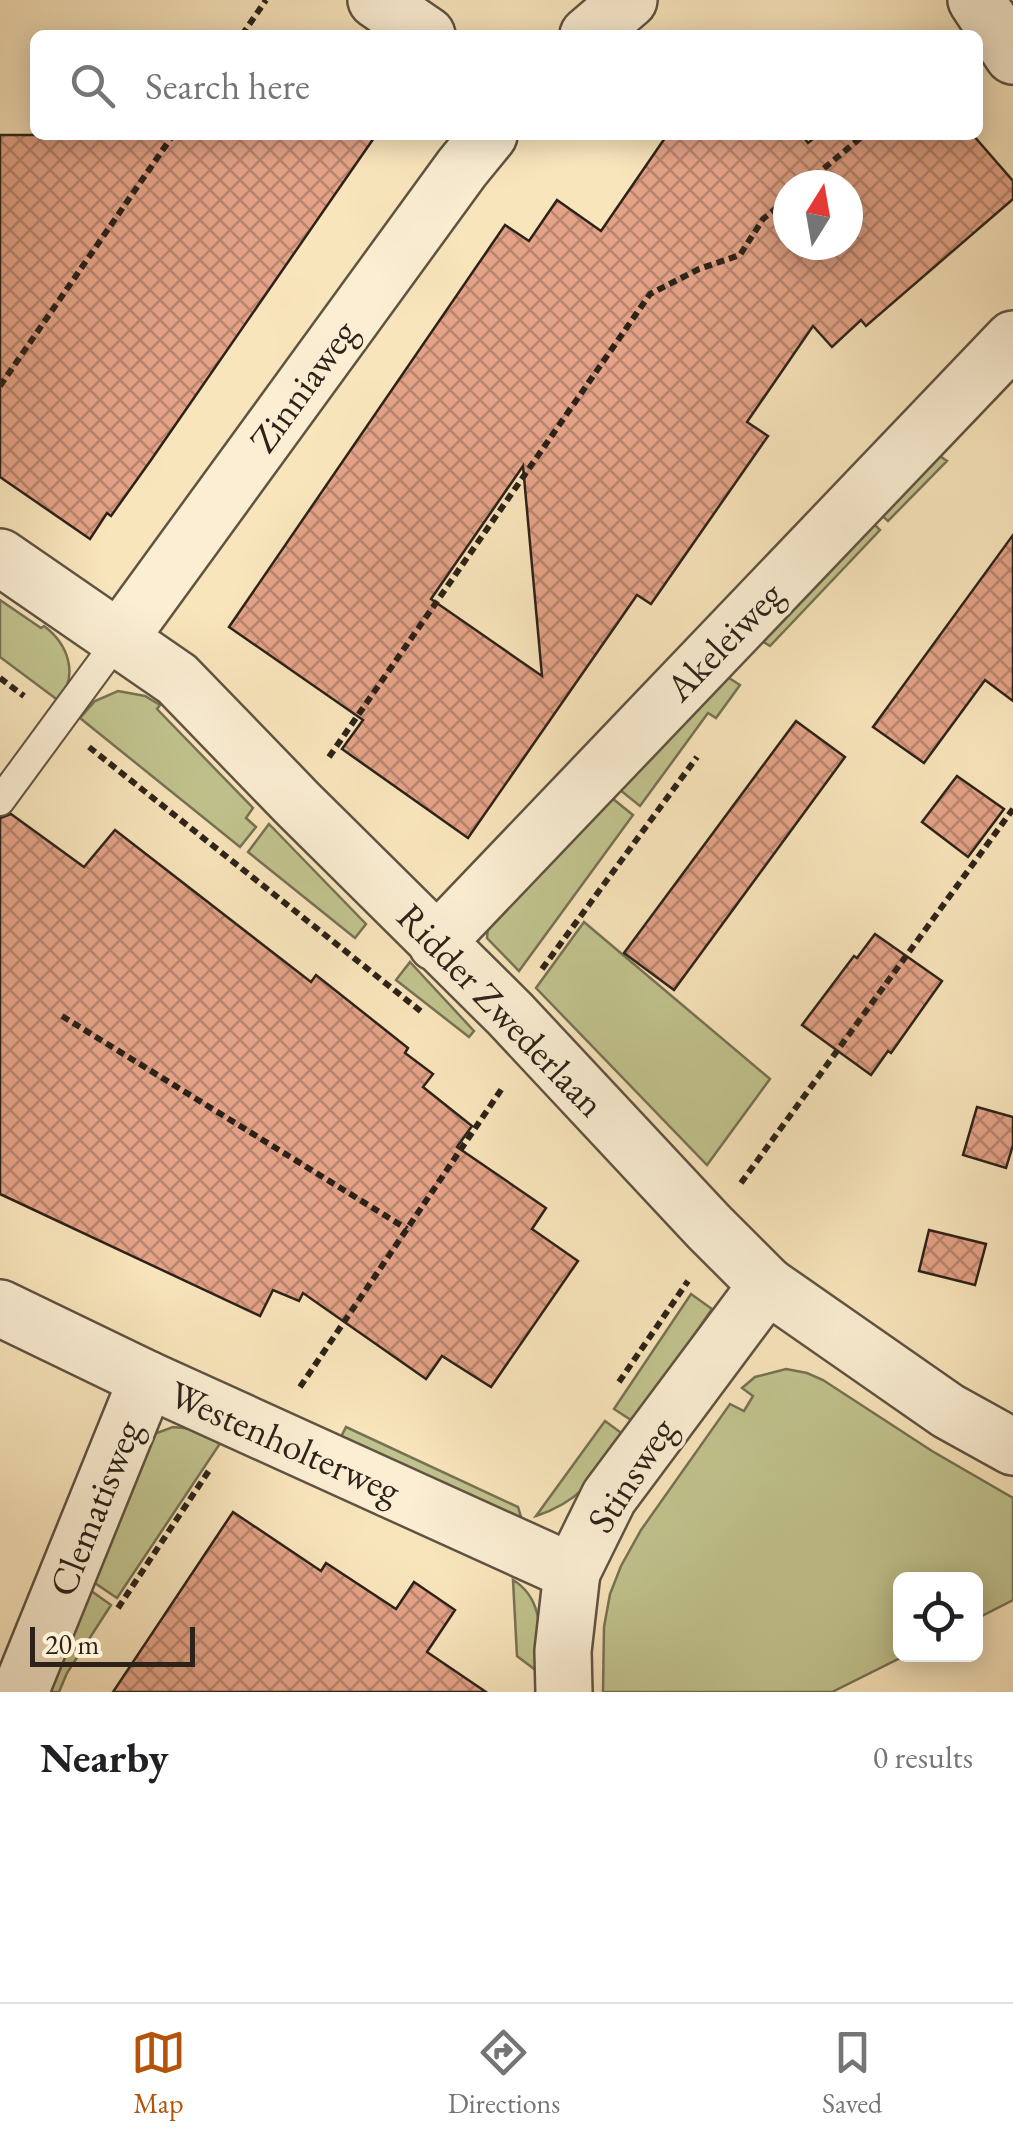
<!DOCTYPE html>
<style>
:root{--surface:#fff;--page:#f6f6f6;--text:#202124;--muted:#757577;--line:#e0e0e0;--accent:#b45309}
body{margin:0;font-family:"EB Garamond",serif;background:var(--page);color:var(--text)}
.controls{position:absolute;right:30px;bottom:30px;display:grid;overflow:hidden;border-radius:15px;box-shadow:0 5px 25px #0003}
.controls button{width:90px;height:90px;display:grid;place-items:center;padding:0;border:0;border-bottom:2px solid var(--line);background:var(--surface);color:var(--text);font:50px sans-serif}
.compass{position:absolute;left:773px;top:170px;width:90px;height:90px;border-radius:50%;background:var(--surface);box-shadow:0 5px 25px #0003;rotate:11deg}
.scale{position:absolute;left:30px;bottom:25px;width:165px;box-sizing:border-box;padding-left:10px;border:5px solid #2c2219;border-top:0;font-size:28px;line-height:35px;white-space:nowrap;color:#2c2219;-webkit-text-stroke:8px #fbeed3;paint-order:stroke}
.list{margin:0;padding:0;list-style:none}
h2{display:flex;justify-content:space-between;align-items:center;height:130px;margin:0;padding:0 40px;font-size:42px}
h2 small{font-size:32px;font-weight:400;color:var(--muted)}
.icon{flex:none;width:55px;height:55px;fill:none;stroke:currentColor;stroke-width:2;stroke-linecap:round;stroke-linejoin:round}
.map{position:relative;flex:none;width:1013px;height:1692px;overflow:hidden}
.search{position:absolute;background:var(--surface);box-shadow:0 5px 25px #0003;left:30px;right:30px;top:30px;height:110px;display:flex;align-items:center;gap:25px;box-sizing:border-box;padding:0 35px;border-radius:15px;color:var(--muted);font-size:38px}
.sheet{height:310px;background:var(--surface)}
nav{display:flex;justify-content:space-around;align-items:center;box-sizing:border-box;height:140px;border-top:2px solid var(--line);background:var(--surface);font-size:28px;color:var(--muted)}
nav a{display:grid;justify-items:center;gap:5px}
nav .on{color:var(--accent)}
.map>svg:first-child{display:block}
</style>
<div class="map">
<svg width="1013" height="1692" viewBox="0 0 1013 1692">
<defs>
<pattern id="building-cross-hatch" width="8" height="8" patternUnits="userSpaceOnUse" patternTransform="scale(2.5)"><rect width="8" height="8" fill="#e4a387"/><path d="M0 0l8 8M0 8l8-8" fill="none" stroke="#b9846e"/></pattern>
</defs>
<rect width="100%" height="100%" fill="#f9e5bc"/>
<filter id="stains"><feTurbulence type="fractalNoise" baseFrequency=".002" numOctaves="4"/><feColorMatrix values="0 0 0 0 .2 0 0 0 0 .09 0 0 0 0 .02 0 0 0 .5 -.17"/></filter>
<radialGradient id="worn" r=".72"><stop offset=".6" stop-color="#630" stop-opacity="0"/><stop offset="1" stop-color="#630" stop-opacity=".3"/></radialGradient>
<path fill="#c1c38e" stroke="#767254" stroke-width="2.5" d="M937,454L947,461L888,521L877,511Z
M869,519L880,530L770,646L759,639Z
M0,600L41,628L44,626C68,644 79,674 59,701L0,657Z
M726,676L740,685L716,718L708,713L640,806L615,786Z
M118,691L145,696L160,705L157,709L253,808L246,818L256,827L240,847L80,718L95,701Z
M607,794L633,815L519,971L487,938L488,927Z
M269,824L366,924L355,938L248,852Z
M584,922L770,1079L707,1165L536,988Z
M410,962L474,1031L469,1037L396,980Z
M691,1294L712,1309L634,1422L614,1409Z
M786,1369L807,1373L823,1380L932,1451L1013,1498V1600L976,1619V1580H900V1654L906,1655L832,1692H603L604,1627L610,1594L621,1566L641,1530L730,1404L744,1411L753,1396L742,1388L755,1377Z
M605,1421L624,1435C598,1473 583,1501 536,1516Z
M173,1427L194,1429L221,1442L117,1598L86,1577L154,1434Z
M346,1427L518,1507L521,1517H510L340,1439Z
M513,1580C545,1599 540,1638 541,1670L538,1672L517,1656Z
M83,1585L111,1605L67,1673L59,1692H39Z"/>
<path fill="url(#building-cross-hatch)" stroke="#2c2219" stroke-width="2.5" fill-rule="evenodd" d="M0,135H376L151,460L111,516L107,513L90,539L0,477Z
M667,135H802L808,143L818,135H973L1013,181V199L866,326L861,320L832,347L813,326L747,422L768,436L651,604L637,595L468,838L342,749L363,720L229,627L505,225L529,241L557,200L601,231ZM788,185H848V245H788ZM523,466L542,676L431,599Z
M1013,535V701L985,680L924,763L873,727Z
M796,721L845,757L674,990L624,953Z
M957,776L1004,809L968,857L922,822Z
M11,814L84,867L115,830L311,982L316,975L408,1048L405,1053L433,1074L423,1087L472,1126L457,1147L546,1208L532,1229L578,1261L491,1387L442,1356L426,1379L303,1293L299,1301L273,1290L260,1316L0,1194V818Z
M875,934L942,981L891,1053L888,1051L871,1075L802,1025L854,956L857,958Z
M977,1107L1013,1117V1145L1006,1168L963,1155Z
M929,1230L986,1244L975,1285L919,1271Z
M233,1512L321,1571L326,1563L396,1609L414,1582L455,1610L427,1652L486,1692H113Z"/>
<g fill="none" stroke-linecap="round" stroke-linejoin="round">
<defs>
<path id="service" d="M0,801L119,639"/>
<path id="minor" d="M376,0L427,35
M976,0L1013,56
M588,35L629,0
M0,557L177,679L297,803L510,1014L709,1227L767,1285
M119,639L462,168L489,135
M436,943L1013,339
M20,1692L147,1379
M564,1692L563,1651L572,1572"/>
<path id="tertiary" d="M0,1308L147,1379L572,1572L609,1497L767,1285L948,1411L1013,1447"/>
</defs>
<use href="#service" stroke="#5f5342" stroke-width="32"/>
<use href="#minor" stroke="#5f5342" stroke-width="60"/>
<use href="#tertiary" stroke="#5f5342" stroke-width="60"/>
<path stroke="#2c2219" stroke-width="6" stroke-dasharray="8 5" stroke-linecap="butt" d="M242,35L266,0
M804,185L864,135
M0,386L173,135
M0,678L24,696
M89,747L423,1013
M329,757L650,294L699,269L740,255L763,219L788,199
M542,969L697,757
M62,1016L407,1229
M741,1183L1013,809
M619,1382L688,1281
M300,1387L503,1087
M118,1608L210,1469"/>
<use href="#service" stroke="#fbeed3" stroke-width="28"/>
<use href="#minor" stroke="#fbeed3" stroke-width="55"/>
<use href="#tertiary" stroke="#fbeed3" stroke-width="55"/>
</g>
<g text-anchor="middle" stroke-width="8" stroke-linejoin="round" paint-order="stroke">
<g font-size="38" fill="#2c2219" stroke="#fbeed3">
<text transform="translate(303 386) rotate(-54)" y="13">Zinniaweg</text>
<text transform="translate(724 641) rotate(-46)" y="13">Akeleiweg</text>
<text transform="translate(501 1010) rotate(46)" y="13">Ridder Zwederlaan</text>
<text transform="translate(285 1442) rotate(24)" y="13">Westenholterweg</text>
<text transform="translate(631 1475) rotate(-57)" y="13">Stinsweg</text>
<text transform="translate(95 1508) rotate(-68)" y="13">Clematisweg</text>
</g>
</g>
<rect width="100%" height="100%" filter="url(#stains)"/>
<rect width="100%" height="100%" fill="url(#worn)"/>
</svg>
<div class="controls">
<button><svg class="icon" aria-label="locate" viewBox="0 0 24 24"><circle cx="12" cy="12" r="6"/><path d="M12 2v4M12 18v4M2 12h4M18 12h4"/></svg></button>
</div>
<svg class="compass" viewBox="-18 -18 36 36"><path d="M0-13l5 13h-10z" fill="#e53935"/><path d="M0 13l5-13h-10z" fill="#757577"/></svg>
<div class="scale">20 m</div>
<div class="search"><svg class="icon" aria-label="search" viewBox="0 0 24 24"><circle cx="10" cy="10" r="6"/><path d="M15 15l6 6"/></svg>Search here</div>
</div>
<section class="sheet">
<h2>Nearby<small>0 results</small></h2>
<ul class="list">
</ul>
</section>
<nav>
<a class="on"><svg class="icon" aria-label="map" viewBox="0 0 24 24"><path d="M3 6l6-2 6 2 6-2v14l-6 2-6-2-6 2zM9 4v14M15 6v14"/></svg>Map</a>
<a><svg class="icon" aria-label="directions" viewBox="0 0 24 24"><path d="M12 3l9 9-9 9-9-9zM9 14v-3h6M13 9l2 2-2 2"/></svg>Directions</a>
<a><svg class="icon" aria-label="saved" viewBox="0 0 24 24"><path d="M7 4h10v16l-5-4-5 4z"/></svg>Saved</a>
</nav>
